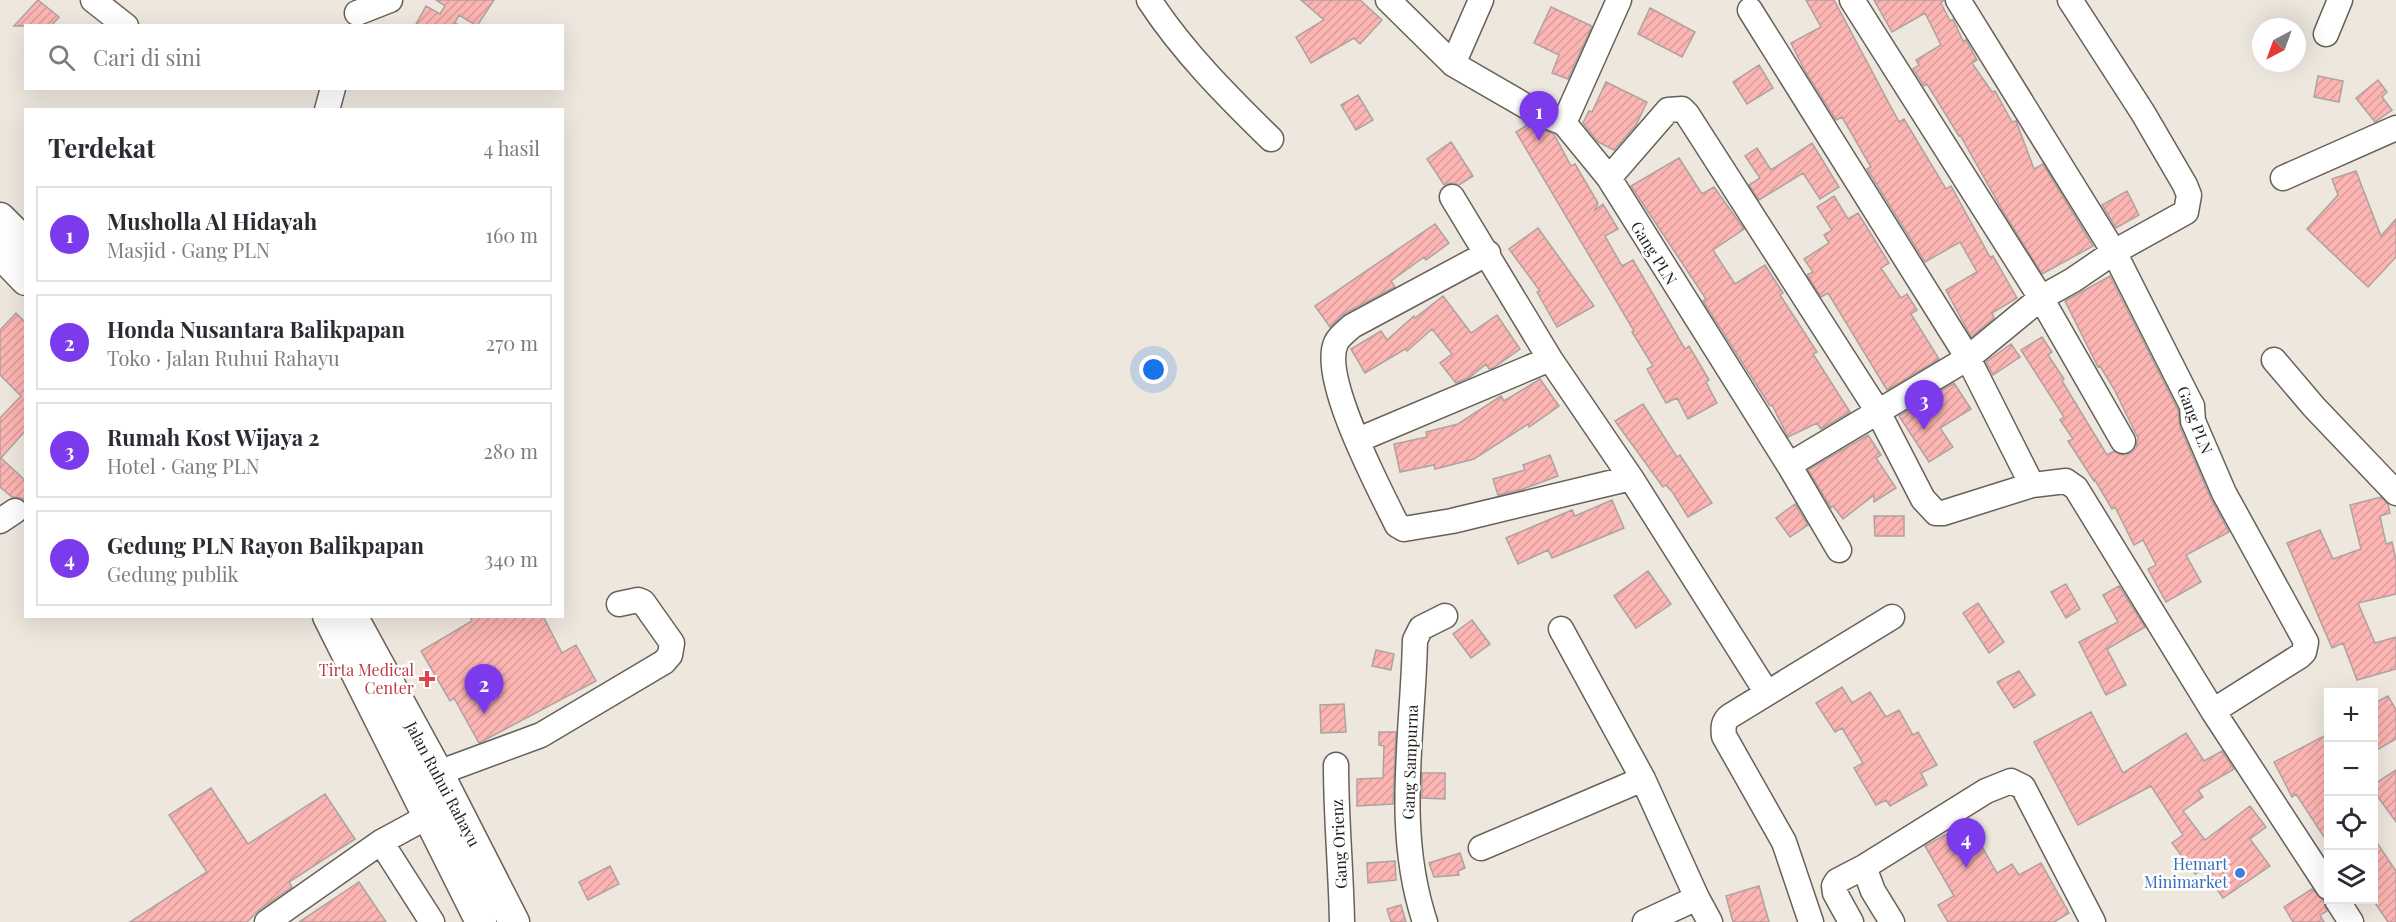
<!DOCTYPE html>
<html lang="id">
<meta charset="utf-8">
<style>
:root{--surface:#fff;--page:#f7f7f7;--text:#2b2b33;--muted:#7c7c81;--line:#e1e1e2;--accent:#7c3aed}
body{margin:0;font-family:"Playfair Display",serif;background:var(--page);color:var(--text)}
.controls{position:absolute;right:18px;bottom:18px;display:grid;overflow:hidden;border-radius:0px;box-shadow:0 6px 24px #0002}
.controls button{width:54px;height:54px;display:grid;place-items:center;padding:0;border:0;border-bottom:2px solid var(--line);background:var(--surface);color:var(--text);font:30px sans-serif}
.compass{position:absolute;left:2252px;top:18px;width:54px;height:54px;border-radius:50%;background:var(--surface);box-shadow:0 6px 24px #0002;rotate:221deg}
.you{position:absolute;left:1154px;top:370px;width:21px;height:21px;margin:-15px;border:4px solid #fff;border-radius:50%;background:#1a73e8;box-shadow:0 0 0 9px #1a73e833}
.badge{display:grid;place-items:center;width:39px;height:39px;border-radius:50%;background:var(--accent);color:#fff;font-size:20px;font-weight:700}
.pin{position:absolute;translate:-50% -50px;filter:drop-shadow(0 2px 3px #0008)}
.pin::after{content:'';position:absolute;top:32px;width:21px;height:18px;background:inherit;clip-path:polygon(0 0,100% 0,50% 100%)}
.list{margin:0;padding:0;list-style:none}
h2{display:flex;justify-content:space-between;align-items:center;height:78px;margin:0;padding:0 24px;font-size:26px}
h2 small{font-size:20px;font-weight:400;color:var(--muted)}
.list li{display:grid;grid-template-columns:39px 1fr auto;gap:18px;align-items:center;box-sizing:border-box;height:96px;margin:0 12px 12px;padding:0 12px;border:2px solid var(--line);border-radius:0px}
.list b{display:block;font-size:22px;white-space:nowrap}
.list p{margin:0;font-size:20px;white-space:nowrap;color:var(--muted)}
.list em{font-size:20px;font-style:normal;color:var(--muted)}
.icon{flex:none;width:33px;height:33px;fill:none;stroke:currentColor;stroke-width:2;stroke-linecap:round;stroke-linejoin:round}
.map{position:relative;flex:none;width:2396px;height:922px;overflow:hidden}
.search{position:absolute;background:var(--surface);box-shadow:0 6px 24px #0002;left:24px;top:24px;width:540px;height:66px;display:flex;align-items:center;gap:15px;box-sizing:border-box;padding:0 21px;border-radius:0px;color:var(--muted);font-size:22px}
.panel{position:absolute;background:var(--surface);box-shadow:0 6px 24px #0002;left:24px;top:108px;width:540px;height:510px;border-radius:0px}
.map>svg:first-child{display:block}
</style>
<div class="map">
<svg width="2396" height="922" viewBox="0 0 2396 922">
<defs>
<pattern id="building-hatch" width="6" height="6" patternUnits="userSpaceOnUse" patternTransform="scale(1.5)"><rect width="6" height="6" fill="#fcb5b2"/><path d="M-1 1l2-2M0 6l6-6M5 7l2-2" fill="none" stroke="#d89b99"/></pattern>
</defs>
<rect width="100%" height="100%" fill="#ede7de"/>
<path fill="url(#building-hatch)" stroke="#aea2a1" stroke-width="1.5" d="M38,0L59,17L51,26H14Z
M436,0H494L477,26L459,15L455,23L460,26H415L426,6L440,14L445,6Z
M1301,0H1360L1382,20L1360,44L1354,38L1311,63L1296,37L1324,20Z
M1806,0H1834L1899,122L1904,119L1946,189L1951,186L1990,257L1993,256L2017,298L1992,313L1994,318L1971,337L1946,290L1977,272L1960,242L1925,262L1867,169L1871,167L1842,117L1836,120L1805,71L1791,43L1821,27Z
M1874,0H1944L1941,3L1950,21L1953,19L1963,41L1966,40L1977,60L1972,63L1992,92L1995,91L2012,122L2016,121L2034,169L2043,164L2093,246L2042,274L2004,213L1960,135L1959,136L1927,84L1924,86L1913,69L1919,65L1916,60L1941,45L1925,13L1892,32Z
M1551,7L1592,26L1568,79L1552,73L1559,55L1534,43Z
M1650,8L1695,32L1682,57L1638,34Z
M1759,65L1773,88L1747,104L1733,82Z
M2318,76L2343,81L2339,102L2314,97Z
M2378,80L2387,92L2382,97L2392,110L2375,122L2356,98Z
M1606,82L1647,102L1636,125L1614,150L1598,142L1583,123L1589,111L1592,112Z
M1358,95L1373,120L1356,130L1341,105Z
M1529,124L1554,134L1571,166L1575,164L1598,203L1595,210L1603,204L1618,229L1605,236L1622,266L1633,260L1685,349L1689,346L1702,368L1709,380L1706,382L1717,403L1688,419L1677,398L1666,403L1647,369L1653,366L1632,332L1634,331L1516,132Z
M1451,142L1473,176L1459,185L1451,183L1444,185L1427,159Z
M1812,143L1839,187L1820,199L1803,173L1759,200L1749,185L1760,178L1745,156L1757,148L1771,170Z
M1679,158L1702,194L1714,187L1744,229L1713,250L1735,284L1765,265L1783,293L1780,295L1817,352L1813,354L1850,412L1821,429L1817,423L1788,437L1772,405L1770,406L1703,301L1706,299L1631,186Z
M2356,171L2381,236L2396,219V257L2368,287L2307,229L2338,195L2332,179Z
M2127,191L2139,215L2116,228L2102,205Z
M1834,196L1848,219L1858,213L1889,263L1881,268L1901,298L1907,294L1917,310L1911,314L1939,359L1887,390L1828,293L1821,297L1807,275L1813,272L1804,259L1829,243L1824,235L1832,230L1817,207Z
M1435,224L1449,243L1426,260L1424,257L1391,281L1395,287L1345,313L1330,327L1315,306Z
M1538,228L1594,306L1557,327L1537,292L1540,291L1509,249Z
M2110,276L2178,410L2180,427L2211,499L2229,532L2186,555L2201,582L2166,602L2148,569L2156,565L2143,540L2134,545L2115,507L2112,509L2095,480L2094,481L2068,441L2073,439L2060,420L2064,417L2021,350L2042,337L2052,352L2048,355L2064,379L2062,381L2107,455L2114,451L2122,455L2131,453L2136,448L2138,438L2114,389L2100,366L2098,367L2065,301Z
M1443,296L1471,333L1497,315L1520,349L1493,368L1489,369L1486,364L1470,377L1456,383L1440,363L1452,354L1432,329L1407,351L1405,349L1365,373L1351,349L1381,331L1387,340L1414,316L1415,318Z
M16,313L26,323V430L1,458L26,481V502L21,498L12,497L0,487V418L21,396L0,375V330Z
M2011,344L2020,357L1993,375L1986,362Z
M1540,379L1559,406L1529,427L1528,424L1474,459L1435,469L1434,465L1400,472L1394,444L1427,437L1426,432L1458,424L1501,396L1504,401Z
M1954,383L1971,409L1940,428L1953,447L1929,462L1899,416Z
M1643,404L1677,457L1680,455L1712,503L1688,517L1673,493L1666,485L1663,487L1615,421Z
M1868,435L1881,455L1876,458L1896,488L1874,502V495L1843,519L1833,506L1831,508L1808,470Z
M1550,455L1558,476L1523,489L1498,495L1493,479L1525,470L1523,465Z
M2381,497L2388,504L2390,513L2380,516L2386,544L2392,542L2396,560V594L2358,603L2375,643L2396,637V669L2357,680L2343,643L2332,648L2287,543L2320,530L2333,559L2361,549L2350,505Z
M1612,500L1624,528L1552,558L1548,550L1518,564L1506,538L1572,510L1575,516Z
M1795,504L1808,525L1790,537L1776,518Z
M1874,516H1904V536H1875Z
M1648,571L1671,604L1636,628L1614,596Z
M2066,584L2080,609L2066,618L2051,592Z
M2119,586L2145,627L2107,649L2126,685L2106,695L2079,642L2118,622L2103,595Z
M1978,603L2004,642L1989,653L1963,613Z
M470,616H543L562,653L576,645L596,681L479,743L454,698L450,701L421,651L472,621Z
M1472,620L1490,644L1471,658L1453,634Z
M1376,650L1394,654L1391,670L1372,666Z
M2019,671L2035,695L2014,708L1997,682Z
M1842,687L1852,703L1870,692L1886,717L1899,710L1913,735L1918,732L1937,765L1921,773L1927,785L1890,806L1886,800L1876,805L1854,768L1863,763L1842,728L1835,732L1816,703Z
M2388,696L2396,710V739L2373,752V704Z
M1344,704L1346,732L1321,733L1320,705Z
M2091,712L2123,773L2186,733L2204,761L2222,751L2234,769L2198,790L2203,797L2183,811L2205,840L2250,806L2266,827L2250,839L2270,866L2223,898L2203,869L2195,874L2172,843L2183,835L2151,786L2078,825L2034,742Z
M1379,732H1396L1393,804L1357,806V779L1383,778L1384,746L1379,745Z
M2328,734V843L2296,794L2292,797L2274,762Z
M2396,770V822L2373,790V785Z
M1422,773H1445V799L1422,798Z
M211,788L248,844L325,794L355,839L289,882L292,887L259,910L247,922H130L207,872L169,815Z
M1968,822L1997,873L2012,864L2019,875L2041,863L2069,913L2054,922H1948L1938,905L1954,896L1925,846Z
M2373,837L2396,871V922H2388L2373,900Z
M1460,853L1465,868L1458,871L1459,875L1434,877L1429,863Z
M1395,861L1396,880L1368,883L1367,863Z
M610,866L619,884L588,900L579,882Z
M359,882L386,922H299Z
M1759,886L1769,922H1733L1726,896Z
M2312,889L2323,900L2327,911L2320,915L2324,922H2293L2284,907Z
M1401,905L1406,922H1391L1387,909Z"/>
<g fill="none" stroke-linecap="round" stroke-linejoin="round">
<defs>
<path id="minor" d="M93,0L126,26
M1149,0C1183,52 1227,96 1271,139
M1388,0L1453,64
M1481,0L1453,64L1536,112L1564,123L1609,178L1789,465L1968,358L2041,298L2073,280L2114,252L2186,212L2189,195L2185,185L2143,113L2070,0
M1852,0L2041,298L2123,441
M1958,0L2114,252L2192,406L2193,421L2224,493L2306,642L2304,652L2300,656L2213,711
M1750,10L1968,358L2032,485
M357,13L390,0
M2326,34L2340,0
M327,110L333,88
M1564,123L1619,0
M1609,178L1668,110L1682,109L1687,114L1877,410L1923,499L1936,513H1943L2032,485L2066,481L2076,488L2213,711L2328,887
M2283,178L2396,128
M1452,197L1550,359L1631,478L1767,693
M1488,253L1352,326C1347,331 1339,336 1336,343C1320,378 1380,490 1397,525L1404,529L1452,521L1631,478
M2274,360L2314,407L2396,493
M1358,440L1550,359
M1789,465L1839,550
M0,521L15,511
M1561,629L1643,779
M1336,765C1336,818 1341,870 1342,922
M438,773L541,735L664,662L670,655L672,643L643,602L638,600L619,604
M381,842L432,922
M1481,848L1643,779L1697,898L1710,922
M1864,867L1873,891L1892,922
M2337,900L2351,922
M267,922L381,842L427,817
M1425,922C1394,829 1413,735 1415,640L1421,628L1445,616
M1645,922L1697,898
M1811,922L1784,842L1724,736C1723,728 1723,721 1730,716L1892,617
M1851,922L1835,893L1834,886L1837,881L1864,867L1986,791L2011,781L2023,787L2093,922"/>
<path id="major" d="M0,218L26,244
M0,253L26,280
M328,616L481,922
M352,616L438,773L514,922"/>
</defs>
<use href="#minor" stroke="#676159" stroke-width="27"/>
<use href="#major" stroke="#676159" stroke-width="33"/>
<use href="#minor" stroke="#fff" stroke-width="24"/>
<use href="#major" stroke="#fff" stroke-width="30"/>
</g>
<path fill="#e0444e" stroke="#fff" stroke-width="2" d="M424 670h6v6h6v6h-6v6h-6v-6h-6v-6h6z"/>
<circle fill="#3f7fe0" stroke="#fff" stroke-width="2" cx="2240" cy="873" r="6"/>
<g text-anchor="middle" stroke-width="5" stroke-linejoin="round" paint-order="stroke">
<g font-size="16" fill="#23201d" stroke="#fff">
<text transform="translate(1654 253) rotate(58)" y="6">Gang PLN</text>
<text transform="translate(2195 420) rotate(69)" y="6">Gang PLN</text>
<text transform="translate(1410 762) rotate(-88)" y="6">Gang Sampurna</text>
<text transform="translate(443 784) rotate(62)" y="6">Jalan Ruhui Rahayu</text>
<text transform="translate(1339 844) rotate(-93)" y="6">Gang Orienz</text>
</g>
<g font-size="16" fill="#be3a42" stroke="#fff" text-anchor="end">
<text x="414" y="676">Tirta Medical<tspan x="414" dy="18">Center</tspan></text>
</g>
<g font-size="16" fill="#366cbe" stroke="#fff" text-anchor="end">
<text x="2228" y="870">Hemart<tspan x="2228" dy="18">Minimarket</tspan></text>
</g>
</g>
</svg>
<div class="controls">
<button>+</button>
<button>−</button>
<button><svg class="icon" aria-label="locate" viewBox="0 0 24 24"><circle cx="12" cy="12" r="6"/><path d="M12 2v4M12 18v4M2 12h4M18 12h4"/></svg></button>
<button><svg class="icon" aria-label="layers" viewBox="0 0 24 24"><path d="M12 4l9 5-9 5-9-5zM3 14l9 5 9-5"/></svg></button>
</div>
<svg class="compass" viewBox="-18 -18 36 36"><path d="M0-13l5 13h-10z" fill="#e53935"/><path d="M0 13l5-13h-10z" fill="#7c7c81"/></svg>
<div class="you"></div>
<div class="pin badge" style="left:1539px;top:141px">1</div>
<div class="pin badge" style="left:484px;top:714px">2</div>
<div class="pin badge" style="left:1924px;top:430px">3</div>
<div class="pin badge" style="left:1966px;top:868px">4</div>
<div class="search"><svg class="icon" aria-label="search" viewBox="0 0 24 24"><circle cx="10" cy="10" r="6"/><path d="M15 15l6 6"/></svg>Cari di sini</div>
<section class="panel">
<h2>Terdekat<small>4 hasil</small></h2>
<ul class="list">
<li><span class="badge">1</span><div><b>Musholla Al Hidayah</b><p>Masjid · Gang PLN</p></div><em>160 m</em></li>
<li><span class="badge">2</span><div><b>Honda Nusantara Balikpapan</b><p>Toko · Jalan Ruhui Rahayu</p></div><em>270 m</em></li>
<li><span class="badge">3</span><div><b>Rumah Kost Wijaya 2</b><p>Hotel · Gang PLN</p></div><em>280 m</em></li>
<li><span class="badge">4</span><div><b>Gedung PLN Rayon Balikpapan</b><p>Gedung publik</p></div><em>340 m</em></li>
</ul>
</section>
</div>
